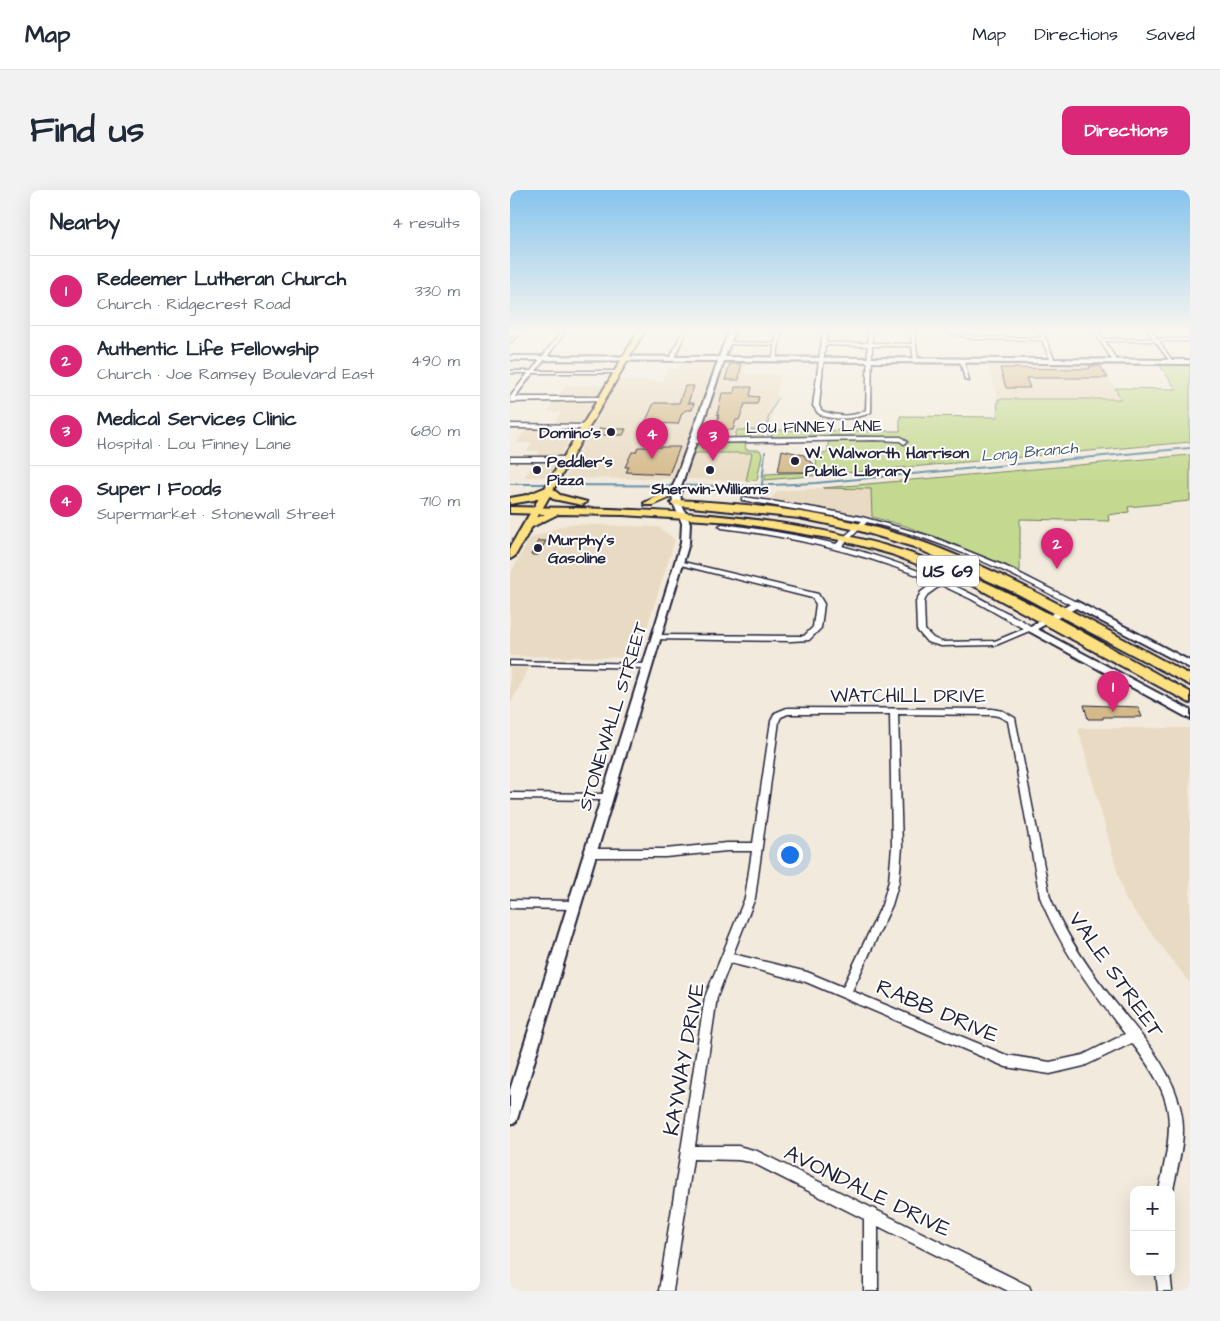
<!DOCTYPE html>
<meta charset="utf-8">
<style>
:root{--surface:#fff;--page:#f2f2f3;--text:#1f2937;--muted:#747a83;--line:#e0e1e3;--accent:#db2777}
body{margin:0;font-family:"Architects Daughter",sans-serif;background:var(--page);color:var(--text)}
.controls{position:absolute;right:15px;bottom:15px;display:grid;overflow:hidden;border-radius:10px;box-shadow:0 5px 20px #0002}
.controls button{width:45px;height:45px;display:grid;place-items:center;padding:0;border:0;border-bottom:1px solid var(--line);background:var(--surface);color:var(--text);font:25px sans-serif}
.you{position:absolute;left:279px;top:664px;width:18px;height:18px;margin:-12px;border:4px solid #fff;border-radius:50%;background:#1a73e8;box-shadow:0 0 0 8px #1a73e833}
.badge{display:grid;place-items:center;width:32px;height:32px;border-radius:50%;background:var(--accent);color:#fff;font-size:16px;font-weight:700}
.pin{position:absolute;translate:-50% -41px;filter:drop-shadow(0 1px 2px #0008)}
.pin::after{content:'';position:absolute;top:26px;width:18px;height:15px;background:inherit;clip-path:polygon(0 0,100% 0,50% 100%)}
.list{margin:0;padding:0;list-style:none}
h2{display:flex;justify-content:space-between;align-items:center;height:65px;margin:0;padding:0 20px;font-size:21px}
h2 small{font-size:16px;font-weight:400;color:var(--muted)}
.list li{display:grid;grid-template-columns:32px 1fr auto;gap:15px;align-items:center;box-sizing:border-box;height:70px;padding:0 20px;border-top:1px solid var(--line)}
.list b{display:block;font-size:19px;white-space:nowrap}
.list p{margin:0;font-size:16px;white-space:nowrap;color:var(--muted)}
.list em{font-size:16px;font-style:normal;color:var(--muted)}
.map{position:relative;flex:none;width:680px;height:1101px;overflow:hidden;border-radius:10px}
header{display:flex;align-items:center;gap:30px;box-sizing:border-box;height:70px;padding:0 25px;background:var(--surface);border-bottom:1px solid var(--line)}
header strong{font-size:24px}
nav{display:flex;gap:28px;margin-inline-start:auto;font-size:18px}
.intro{display:flex;align-items:center;justify-content:space-between;box-sizing:border-box;height:120px;padding:0 30px}
h1{margin:0;font-size:35px}
.button{padding:12px 22px;border-radius:10px;background:var(--accent);color:#fff;font-size:18px;font-weight:700}
main{display:flex;gap:30px;padding:0 30px}
aside{flex:1;background:var(--surface);border-radius:10px;box-shadow:0 5px 20px #0002}
.map>svg:first-child{display:block}
</style>
<header>
<strong>Map</strong>
<nav><a>Map</a><a>Directions</a><a>Saved</a></nav>
</header>
<div class="intro"><h1>Find us</h1><a class="button">Directions</a></div>
<main>
<aside>
<h2>Nearby<small>4 results</small></h2>
<ul class="list">
<li><span class="badge">1</span><div><b>Redeemer Lutheran Church</b><p>Church · Ridgecrest Road</p></div><em>330 m</em></li>
<li><span class="badge">2</span><div><b>Authentic Life Fellowship</b><p>Church · Joe Ramsey Boulevard East</p></div><em>490 m</em></li>
<li><span class="badge">3</span><div><b>Medical Services Clinic</b><p>Hospital · Lou Finney Lane</p></div><em>680 m</em></li>
<li><span class="badge">4</span><div><b>Super 1 Foods</b><p>Supermarket · Stonewall Street</p></div><em>710 m</em></li>
</ul>
</aside>
<div class="map">
<svg width="680" height="1101" viewBox="0 0 680 1101">
<rect width="100%" height="100%" fill="#f2eadc"/>
<filter id="ink" filterUnits="userSpaceOnUse"><feTurbulence type="fractalNoise" baseFrequency=".02" numOctaves="2"/><feDisplacementMap in="SourceGraphic" scale="10" xChannelSelector="R" yChannelSelector="G"/><feConvolveMatrix kernelMatrix="1 2 1 2 8 2 1 2 1" color-interpolation-filters="sRGB"/></filter>
<g filter="url(#ink)">
<path fill="#e9dbc3" d="M173,171H206L164,289L55,288L108,191H152L158,179H170Z
M215,171H237L234,184L271,185L259,240H227L224,249L189,248Z
M477,173H590L611,209H488Z
M56,195H94L87,207H47Z
M45,210L86,211L71,235H43L51,222H38Z
M16,239H65L50,267H27L30,261H17L22,253H7Z
M184,263H243L236,291L176,289Z
M26,270L49,271L39,287H15Z
M313,298L361,299L362,327L260,310L268,301Z
M58,334L149,337L165,350L127,468L0,466V384L20,348Z
M0,478H19L0,515Z
M568,538H680V793L615,709Z"/>
<path fill="#c3d98f" stroke="#727e65" d="M648,173L680,174V252L255,290V284L306,282L307,264L318,262V249L360,250L359,246H304L263,249L259,240L390,241V226L487,227L488,209H611L605,198L666,199Z
M227,240H253V249H224Z
M188,253H235L236,260H250L252,265L247,290L236,291L242,263H184Z
M680,265V311L618,317L619,322L598,325L599,331L510,329V381L396,336L362,327L361,299L313,298Z"/>
<g fill="none" stroke-linecap="round" stroke-linejoin="round">
<path stroke="#6692ab" stroke-width="1" d="M258,249V228L268,208"/>
<path stroke="#6692ab" stroke-width="2" d="M0,294H38
M44,295L243,296L306,293L680,258
M252,295L255,262"/>
</g>
<path fill="#d4b98a" stroke="#22223b" d="M220,174H231L229,190H215Z
M579,176H590L598,188H516L520,198H496L490,178L580,179Z
M175,196H184L178,213H184L182,220H176L172,223L168,234L135,233L144,213H169Z
M225,197H242L240,206L249,207L247,214H235L229,230H226L223,240H216L215,244L203,245L209,225H207L212,203H224Z
M90,238L99,239H116L113,245H86Z
M128,257H170L159,284L116,282L119,277H115L122,262H126Z
M272,260L294,265L296,269L304,274L303,282H268Z
M28,351H36L28,365H21Z
M574,515L628,517L632,527H593V529H578Z"/>
<g fill="none" stroke-linecap="round" stroke-linejoin="round">
<defs>
<path id="street" d="M10,140H14L0,153V150Z
M53,140H57L26,181H108L110,182V183H23L5,207H92L94,208V210L0,212V207L18,183H0V181H21Z
M173,140H177L163,170L159,171Z
M268,140H272L266,170L264,171L262,170L265,155L217,154L215,153L217,152L265,153Z
M313,140H317L316,153H358V140H362V153L402,154L400,140H404L408,171L406,172L404,171L402,156H362L361,222C350,229 319,232 308,223C306,221 305,218 303,216ZM315,155L358,156L356,220C343,228 325,226 312,221L309,216Z
M427,140H434L464,147L531,148L528,140H532L545,171L543,172L541,171L532,150L464,149Z
M583,140H587L593,149H643L637,140H641L647,149H680V151H649L663,172L661,173L645,151H595L607,171L605,172L603,171Z
M450,170L454,171L459,191L455,190Z
M0,234L76,235L79,237L76,239L0,238Z
M313,247H391L397,252L394,254L390,251L365,250L183,253L180,251L183,249Z
M0,267H57L60,269L57,271H0Z
M234,307L305,318L352,327L423,347L497,377L570,414L566,416H563C497,380 430,349 357,332L332,356C386,371 438,390 488,418C499,424 514,430 524,439L486,455L431,456L417,452L407,440L406,412L411,402L425,392C356,364 286,347 212,338L209,336L212,334C250,339 288,345 326,354L352,331L232,310V308ZM431,395L461,409L514,439L485,451L432,452L423,448L415,440L414,412L417,405Z
M169,371L308,404L314,414L311,438L299,450L281,451L143,449L142,447L143,445H146L294,446L303,437L306,414L302,408L167,374V372Z
M0,471L137,474L141,476L137,478L0,475Z
M277,518L482,519L493,521L505,528L540,707C554,742 574,772 597,802C624,838 662,875 671,921C677,947 668,974 663,1000L661,1004V1000H649C664,930 667,912 622,853L574,876L540,884L496,877L296,792L220,773L207,807L185,956H228L247,961L519,1096L521,1101H498L368,1036V1101H354V1029L241,972L228,970L183,969L163,1101H149L195,807L235,708L242,661H217L155,667H80L76,666L75,663L76,660L80,659H155L217,653H243L261,531L265,523ZM278,524H380L382,657L379,691L372,715L333,797L297,782L223,764L245,708L269,531L271,527ZM388,524L482,525L488,526L498,531L530,707C550,758 582,801 615,844L573,865L540,872L496,865L342,801L382,715L389,691L392,657Z
M0,603L97,604L100,605L102,607L100,609L97,610L0,609Z
M0,710L64,711L68,712L69,715L68,718L64,719L0,718Z
M646,1082H660L662,1101H648Z"/>
<path id="secondary" d="M219,140H225L215,167L680,170V174L214,171L170,299L171,313L180,333L179,353L8,926L6,932L0,934V900L171,353L172,333L163,313L162,299L208,171L0,170V166L209,167Z
M566,411L680,471V478L566,418L527,439L680,520V529L515,439Z"/>
<path id="primary" d="M129,140H135L5,366L0,369V357Z"/>
<path id="highway" d="M39,296L50,305L77,312L72,315L43,309L38,304L24,310L0,314V308L17,305Z
M166,298L171,301L170,303L143,315H135L134,313Z
M166,310C249,314 333,324 412,352C506,386 592,439 680,485V495L508,404L404,357L347,340L289,328L162,315L161,313Z
M0,317C152,319 298,322 442,378C525,411 601,460 680,502V513L466,397L381,364L330,350L223,332L113,325L48,324L18,339L13,336L14,334L35,324L0,323Z"/>
</defs>
<use href="#street" stroke="#22223b" stroke-width="3"/>
<use href="#secondary" stroke="#22223b" stroke-width="4"/>
<use href="#primary" stroke="#22223b" stroke-width="4"/>
<use href="#highway" stroke="#22223b" stroke-width="4"/>
<use href="#street" fill="#fff" fill-rule="evenodd"/>
<use href="#secondary" fill="#fff" fill-rule="evenodd"/>
<use href="#primary" fill="#fde080" fill-rule="evenodd"/>
<use href="#highway" fill="#fde080" fill-rule="evenodd"/>
</g>
</g>
<linearGradient id="sky" x2="0" y2="1"><stop stop-color="#86c4ee"/><stop offset="0.48" stop-color="#f9f6ef"/><stop offset="1" stop-color="#f9f6ef" stop-opacity="0"/></linearGradient>
<rect width="680" height="294" fill="url(#sky)"/>
<g fill="#22223b" stroke="#fff" stroke-width="2">
<circle cx="101" cy="242" r="5"/>
<circle cx="285" cy="271" r="5"/>
<circle cx="27" cy="280" r="5"/>
<circle cx="200" cy="280" r="5"/>
<circle cx="28" cy="358" r="5"/>
</g>
<g text-anchor="middle" stroke-width="4" stroke-linejoin="round" paint-order="stroke">
<g font-size="16" fill="#22223b" stroke="#fff">
<text transform="translate(304 236) rotate(-1)" y="6">LOU FINNEY LANE</text>
</g>
<g font-size="16" font-weight="bold" fill="#22223b" stroke="#fff" text-anchor="start">
<text x="91" y="248" text-anchor="end">Domino's</text>
<text x="295" y="268">W. Walworth Harrison<tspan x="295" dy="18">Public Library</tspan></text>
<text x="37" y="277">Peddler's<tspan x="37" dy="18">Pizza</tspan></text>
<text x="200" y="304" text-anchor="middle">Sherwin-Williams</text>
<text x="38" y="355">Murphy's<tspan x="38" dy="18">Gasoline</tspan></text>
</g>
<g font-size="16" font-style="italic" fill="#445a73" stroke="#fff">
<text transform="translate(519 261) rotate(-5)" y="6">Long Branch</text>
</g>
<rect fill="#fff" stroke="#646476" stroke-width="1" x="407" y="365.5" width="62" height="31" rx="4"/>
<g font-size="18" font-weight="bold" fill="#22223b">
<text x="438" y="387">US 69</text>
</g>
<g font-size="19" fill="#22223b" stroke="#fff">
<text x="398" y="512">WATCHILL DRIVE</text>
<text transform="translate(102 526) rotate(-73)" y="7">STONEWALL STREET</text>
</g>
<g font-size="22" fill="#22223b" stroke="#fff">
<text transform="translate(607 784) rotate(55)" y="8">VALE STREET</text>
<text transform="translate(428 820) rotate(23)" y="8">RABB DRIVE</text>
<text transform="translate(173 869) rotate(-80)" y="8">KAYWAY DRIVE</text>
<text transform="translate(358 1000) rotate(26)" y="8">AVONDALE DRIVE</text>
</g>
</g>
</svg>
<div class="controls">
<button>+</button>
<button>−</button>
</div>
<div class="you"></div>
<div class="pin badge" style="left:603px;top:522px">1</div>
<div class="pin badge" style="left:547px;top:379px">2</div>
<div class="pin badge" style="left:203px;top:271px">3</div>
<div class="pin badge" style="left:142px;top:269px">4</div>
</div>
</main>
